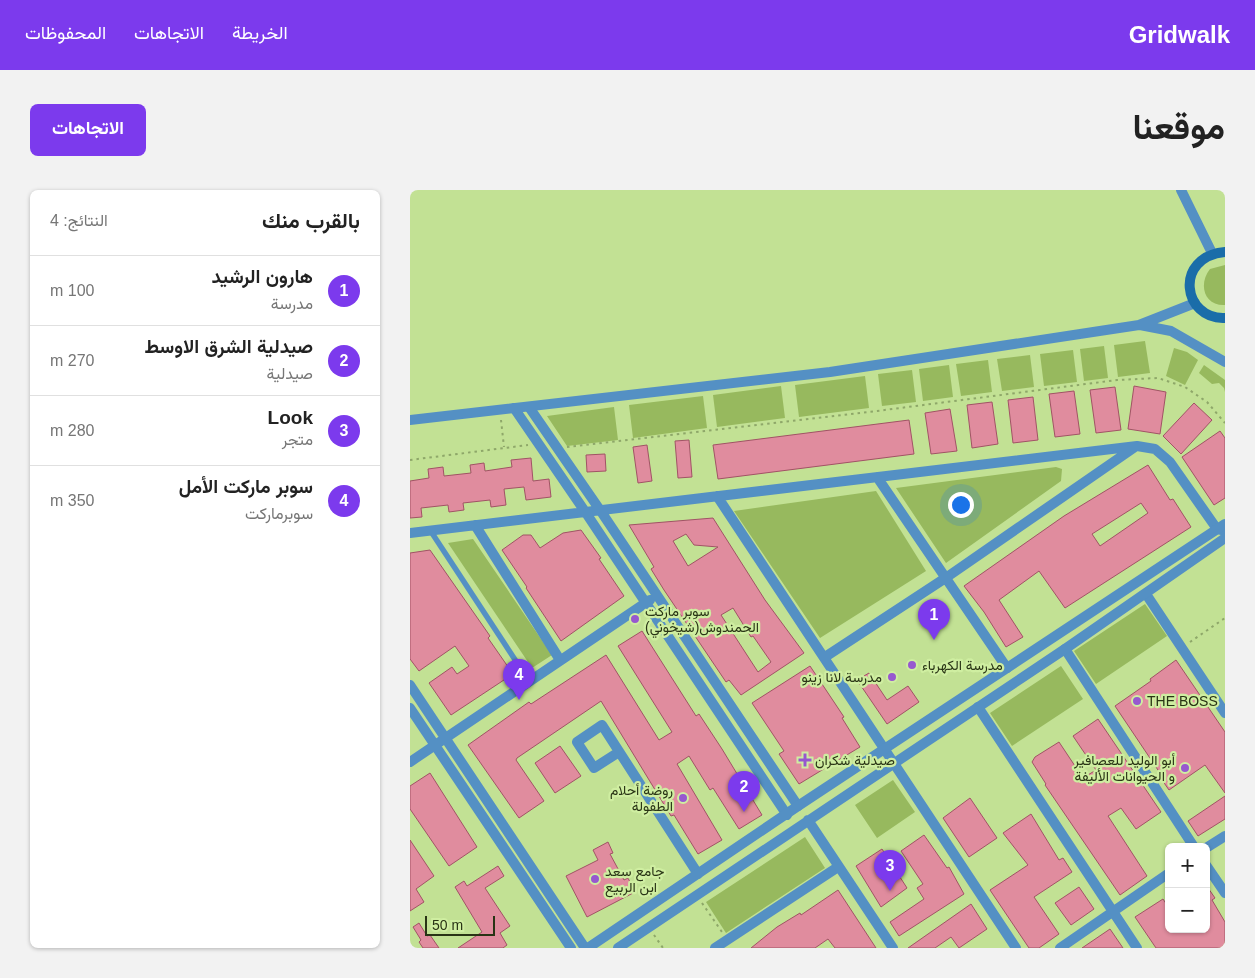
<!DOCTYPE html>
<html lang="ar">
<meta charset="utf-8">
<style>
:root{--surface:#fff;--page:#f2f2f2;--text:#222;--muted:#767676;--line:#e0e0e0;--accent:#7c3aed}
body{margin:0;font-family:Arial,Vazirmatn,sans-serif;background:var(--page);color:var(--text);direction:rtl}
.controls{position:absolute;right:15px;bottom:15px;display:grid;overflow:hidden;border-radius:8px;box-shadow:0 1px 4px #0004}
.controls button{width:45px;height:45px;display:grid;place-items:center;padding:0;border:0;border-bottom:1px solid var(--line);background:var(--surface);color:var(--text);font:25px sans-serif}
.scale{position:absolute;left:15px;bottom:12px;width:70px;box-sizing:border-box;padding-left:5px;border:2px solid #293415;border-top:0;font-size:14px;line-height:18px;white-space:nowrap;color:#293415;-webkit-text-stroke:4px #cfeea1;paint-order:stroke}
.you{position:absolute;left:550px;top:314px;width:18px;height:18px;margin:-12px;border:4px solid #fff;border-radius:50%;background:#1a73e8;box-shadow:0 0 0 8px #1a73e833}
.badge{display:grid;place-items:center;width:32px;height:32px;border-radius:50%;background:var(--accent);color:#fff;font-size:16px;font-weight:700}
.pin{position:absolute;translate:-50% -41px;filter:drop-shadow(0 1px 2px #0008)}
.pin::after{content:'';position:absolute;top:26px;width:18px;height:15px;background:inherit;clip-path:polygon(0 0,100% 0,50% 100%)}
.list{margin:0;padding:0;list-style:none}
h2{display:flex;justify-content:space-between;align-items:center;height:65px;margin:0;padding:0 20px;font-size:21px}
h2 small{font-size:16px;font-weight:400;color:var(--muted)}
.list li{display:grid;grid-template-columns:32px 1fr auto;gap:15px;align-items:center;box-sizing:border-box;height:70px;padding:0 20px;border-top:1px solid var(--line)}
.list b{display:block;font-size:19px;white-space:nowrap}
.list p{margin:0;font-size:16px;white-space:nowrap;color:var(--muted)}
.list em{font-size:16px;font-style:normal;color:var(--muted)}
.map{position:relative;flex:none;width:815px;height:758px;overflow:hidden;direction:ltr;border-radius:8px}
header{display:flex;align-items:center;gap:30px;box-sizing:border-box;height:70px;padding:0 25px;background:var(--accent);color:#fff}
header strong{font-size:24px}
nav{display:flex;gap:28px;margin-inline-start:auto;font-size:18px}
.intro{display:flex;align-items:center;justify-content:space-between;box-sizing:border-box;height:120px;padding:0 30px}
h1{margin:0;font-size:35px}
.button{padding:12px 22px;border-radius:8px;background:var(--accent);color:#fff;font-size:18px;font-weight:700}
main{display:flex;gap:30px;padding:0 30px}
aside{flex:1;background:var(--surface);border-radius:8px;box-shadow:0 1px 4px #0004}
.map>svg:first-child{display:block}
</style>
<header>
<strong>Gridwalk</strong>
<nav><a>الخريطة</a><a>الاتجاهات</a><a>المحفوظات</a></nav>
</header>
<div class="intro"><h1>موقعنا</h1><a class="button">الاتجاهات</a></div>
<main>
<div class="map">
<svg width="815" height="758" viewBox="0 0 815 758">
<rect width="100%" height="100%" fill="#c2e194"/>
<path fill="#97b95e" d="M815,75V115C794,116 788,94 800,79Z
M735,151L740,183L708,187L704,155Z
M694,156L698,188L674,191L670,159Z
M764,158L777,162L788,170L775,195L756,186Z
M663,160L667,192L634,196L630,164Z
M620,165L624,197L592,201L587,169Z
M578,170L582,202L551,206L546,174Z
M539,175L543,207L513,211L509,179Z
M794,175L815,190V202L814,198L809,193L802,194L789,183Z
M502,180L506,212L472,216L468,184Z
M455,186L459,218L389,227L385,195Z
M371,196L375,228L307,237L303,205Z
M293,206L297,238L223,248L219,215Z
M204,217L208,250L157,256L137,226Z
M646,277L652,279L651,291L536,373L486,298Z
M466,301L516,381L410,448L324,321Z
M63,349L142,465L122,478L38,353Z
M735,414L757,446L686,494L664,461Z
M651,476L673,509L602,556L580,523Z
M483,590L505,622L467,648L445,615Z
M395,647L415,678L316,743L296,712Z"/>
<path fill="#e08c9e" stroke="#a15365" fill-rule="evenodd" d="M724,196L756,202L750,244L718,239Z
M705,197L711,240L686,243L680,200Z
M664,201L670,244L645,247L639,204Z
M623,207L628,250L603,253L598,210Z
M582,212L588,254L562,258L557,215Z
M784,213L802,230L771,264L753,246Z
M540,219L547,261L521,264L515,223Z
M499,230L504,264L308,289L303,255Z
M810,241L815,248V308L804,315L772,267Z
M279,250L282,287L268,288L265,251Z
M237,255L242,291L228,293L223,257Z
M195,264L196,281L177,282L176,265Z
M121,268L123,291L139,289L141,307L116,310L114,297L94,299L96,315L81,317L80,310L53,313L54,320L39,322L38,315L11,318L12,327L0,328V291L19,288L18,279L33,277L34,286L61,283L60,275L74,273L75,281L102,277L101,270Z
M738,275L760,310L763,309L781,337L655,418L629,381L589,410L613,447L596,457L574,422L554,396L654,326ZM731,313L738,323L690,356L682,344Z
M303,328L355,410L394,463L331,505L319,490L316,492L254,400L241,379L244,377L219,335ZM276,344L284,355L308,357L278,376L263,351ZM323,418L341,447L343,446L361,472L348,482L311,425Z
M171,340L191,368L189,369L214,406L151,451L116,398L117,397L92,360L113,345H121L130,358L153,343Z
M20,360L80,446L78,448L103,484L41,525L19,493L42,477L47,484L59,476L45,456L9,481L0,469V363Z
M232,441L286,526L289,524L312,559L352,625L329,639L303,598L300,600L279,566L267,574L312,650L288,664L264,625L261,626L191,511L107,568L106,570L134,611L109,628L58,555L119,512L121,514L196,465L249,550L262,542L208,456Z
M766,470L815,542V603L795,575L759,600L750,587L752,586L705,516L741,491L740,489Z
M400,476L434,527L432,528L450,557L389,594L369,564L374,561L342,513Z
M459,483L477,510L498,496L509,512L477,534L447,490Z
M688,529L751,622L726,639L711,618L698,626L737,686L710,705L635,595L636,594L622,572L625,567L649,552L673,588L686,580L663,546Z
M150,556L171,586L145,603L125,573Z
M20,583L67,657L39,676L0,619V596Z
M815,606V629L788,646L778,631Z
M560,608L587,648L559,667L533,628Z
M621,624L649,670L653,668L662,682L624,707L649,744L629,758H619L580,700L618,675L593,643Z
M514,645L537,678L539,677L554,704L489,746L480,732L514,709L507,698L513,694L491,661Z
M0,650L24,686L6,699L14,712L0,721Z
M198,652L203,663L200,664L214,690L218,688L225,702L177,727L156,686L188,670L183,660Z
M472,659L497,698L471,717L446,676Z
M88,676L94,686L75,698L100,736L90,743L97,755L93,758H48L72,742L45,697L54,691L57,696Z
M796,695L805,708L802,710L815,732V758H746L725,727L753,709L759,718V739H796Z
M669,697L684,719L661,735L645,713Z
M428,700L466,758H425L418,749L405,758H341L367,737L390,723L391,725Z
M561,714L577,739L549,758L541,747L525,758H498Z
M9,733L17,746L20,745L29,758H13L9,752L11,750L3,737Z
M700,739L713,758H672Z"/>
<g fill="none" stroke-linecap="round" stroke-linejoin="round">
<path stroke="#8ea769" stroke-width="2" stroke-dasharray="2.5 4" stroke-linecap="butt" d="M91,230L94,257
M157,257L467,221L707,190L748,188L775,197L797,212L815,233
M0,270L118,255
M780,452L815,428
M292,713L312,742
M244,745L253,758"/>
<path stroke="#5490c4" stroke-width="5.5" d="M20,340L119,491"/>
<path stroke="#5490c4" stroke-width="10" d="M771,0L802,63
M119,217L190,320L388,616
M104,218L176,323L377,625
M467,287L597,478
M307,306L606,758
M65,335L150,470
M0,343L727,256L745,259L760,272L807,339L815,341
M736,404L815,523
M655,459L784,657
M415,467L537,387L725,257
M0,495L175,758
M568,517L727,758
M0,518L161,758
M209,562L184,578L167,552L192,535L288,684
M0,572L240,410
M796,658L815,646
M796,675L815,703
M305,758L428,677
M650,758L759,683"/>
<path stroke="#5490c4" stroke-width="10" d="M730,135L761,141L815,172
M0,230L420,182L729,135L785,113
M398,630L483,758
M178,758L388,616L815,334
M208,758L655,459L815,348"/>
<path stroke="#1a6da9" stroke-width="10" d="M815,62C763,67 773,130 815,128"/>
</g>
<g fill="#9758cf" stroke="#cfeea1" stroke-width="2">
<circle cx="225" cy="429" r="5"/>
<circle cx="502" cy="475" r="5"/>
<circle cx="482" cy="487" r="5"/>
<circle cx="727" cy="511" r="5"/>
<path d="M392.5 562.5h5v5h5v5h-5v5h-5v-5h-5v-5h5z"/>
<circle cx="775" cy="578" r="5"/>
<circle cx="273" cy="608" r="5"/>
<circle cx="185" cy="689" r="5"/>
</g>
<g text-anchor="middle" stroke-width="4.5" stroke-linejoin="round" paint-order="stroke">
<g font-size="14" fill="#293415" stroke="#cfeea1" text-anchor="start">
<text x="235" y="426">سوبر ماركت<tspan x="235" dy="16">الحمندوش(شيخوني)</tspan></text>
<text x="512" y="480">مدرسة الكهرباء</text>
<text x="472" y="492" text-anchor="end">مدرسة لانا زينو</text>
<text x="737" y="516">THE BOSS</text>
<text x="405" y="575">صيدلية شكران</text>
<text x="765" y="575" text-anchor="end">أبو الوليد للعصافير<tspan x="765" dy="16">و الحيوانات الأليفة</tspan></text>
<text x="263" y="605" text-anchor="end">روضة أحلام<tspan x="263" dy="16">الطفولة</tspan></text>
<text x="195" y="686">جامع سعد<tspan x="195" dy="16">ابن الربيع</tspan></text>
</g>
</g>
</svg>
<div class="controls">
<button>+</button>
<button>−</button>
</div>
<div class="scale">50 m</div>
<div class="you"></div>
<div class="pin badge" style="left:524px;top:450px">1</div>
<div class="pin badge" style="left:334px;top:622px">2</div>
<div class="pin badge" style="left:480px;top:701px">3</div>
<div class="pin badge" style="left:109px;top:510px">4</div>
</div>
<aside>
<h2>بالقرب منك<small>النتائج: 4</small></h2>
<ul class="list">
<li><span class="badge">1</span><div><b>هارون الرشيد</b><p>مدرسة</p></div><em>100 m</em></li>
<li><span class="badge">2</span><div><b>صيدلية الشرق الاوسط</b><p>صيدلية</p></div><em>270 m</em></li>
<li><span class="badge">3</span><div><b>Look</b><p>متجر</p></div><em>280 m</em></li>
<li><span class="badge">4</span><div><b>سوبر ماركت الأمل</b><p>سوبرماركت</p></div><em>350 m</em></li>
</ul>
</aside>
</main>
